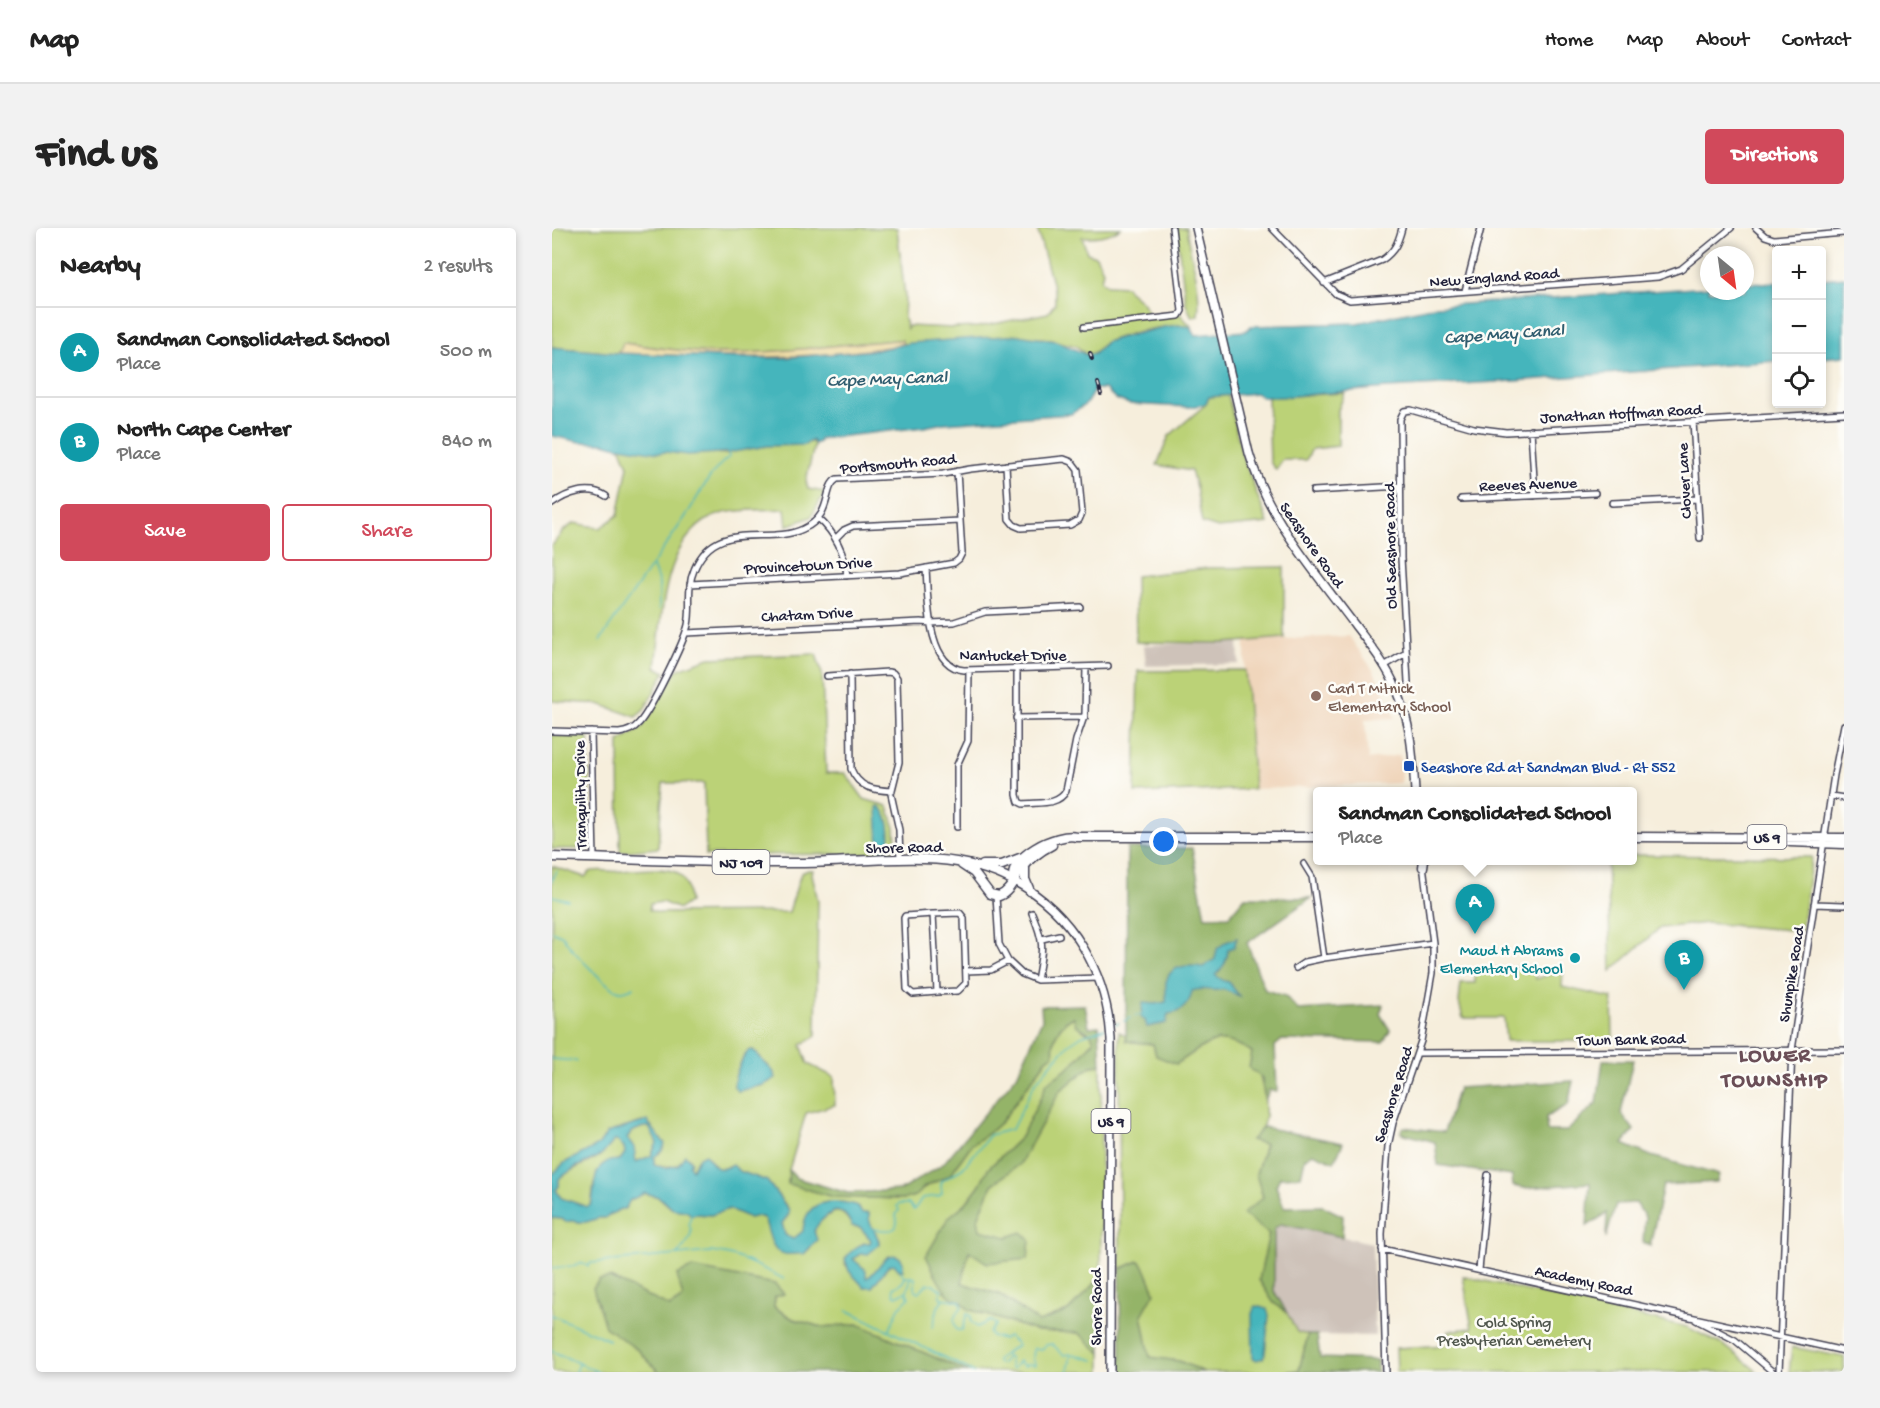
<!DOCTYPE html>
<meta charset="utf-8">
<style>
:root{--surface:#fff;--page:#f2f2f2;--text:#222;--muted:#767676;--line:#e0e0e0;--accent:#d1495b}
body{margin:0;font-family:"Gochi Hand",sans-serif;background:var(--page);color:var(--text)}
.controls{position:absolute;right:18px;top:18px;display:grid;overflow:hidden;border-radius:6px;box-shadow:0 3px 9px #0003}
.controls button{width:54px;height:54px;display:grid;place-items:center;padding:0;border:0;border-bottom:2px solid var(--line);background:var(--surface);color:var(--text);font:30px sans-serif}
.compass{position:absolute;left:1148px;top:18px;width:54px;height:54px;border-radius:50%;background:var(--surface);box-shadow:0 3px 9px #0003;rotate:151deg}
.you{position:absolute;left:612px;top:614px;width:21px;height:21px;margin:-15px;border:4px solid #fff;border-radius:50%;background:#1a73e8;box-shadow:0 0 0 9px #1a73e833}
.badge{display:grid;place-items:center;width:39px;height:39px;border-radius:50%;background:var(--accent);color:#fff;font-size:20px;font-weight:700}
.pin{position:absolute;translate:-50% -50px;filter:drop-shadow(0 2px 3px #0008)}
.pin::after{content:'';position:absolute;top:32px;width:21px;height:18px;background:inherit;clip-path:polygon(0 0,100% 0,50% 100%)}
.popup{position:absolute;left:761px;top:559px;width:324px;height:78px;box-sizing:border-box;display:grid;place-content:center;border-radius:6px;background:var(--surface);filter:drop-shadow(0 2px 4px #0005);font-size:20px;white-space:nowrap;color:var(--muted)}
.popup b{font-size:22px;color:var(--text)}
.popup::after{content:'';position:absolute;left:50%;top:100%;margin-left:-12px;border:12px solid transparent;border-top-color:var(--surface)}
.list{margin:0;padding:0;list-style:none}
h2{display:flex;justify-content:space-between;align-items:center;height:78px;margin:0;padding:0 24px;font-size:26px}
h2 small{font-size:20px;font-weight:400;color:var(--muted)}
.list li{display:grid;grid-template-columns:39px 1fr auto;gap:18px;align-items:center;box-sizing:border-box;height:90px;padding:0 24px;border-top:2px solid var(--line)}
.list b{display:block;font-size:22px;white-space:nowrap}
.list p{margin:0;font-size:20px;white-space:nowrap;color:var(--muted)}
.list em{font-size:20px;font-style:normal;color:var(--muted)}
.actions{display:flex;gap:12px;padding:18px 24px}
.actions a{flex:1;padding:14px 0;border:2px solid var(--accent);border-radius:6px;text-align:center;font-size:21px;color:var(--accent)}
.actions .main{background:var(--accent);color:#fff}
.icon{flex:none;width:33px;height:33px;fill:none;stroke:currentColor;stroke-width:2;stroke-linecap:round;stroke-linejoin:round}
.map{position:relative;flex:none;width:1292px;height:1144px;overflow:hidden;border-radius:6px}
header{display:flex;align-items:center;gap:36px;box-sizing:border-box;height:84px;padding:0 30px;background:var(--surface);border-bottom:2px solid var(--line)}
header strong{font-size:28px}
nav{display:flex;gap:33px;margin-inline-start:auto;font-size:21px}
.intro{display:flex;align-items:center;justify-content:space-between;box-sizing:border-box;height:144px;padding:0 36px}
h1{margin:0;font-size:42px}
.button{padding:15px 27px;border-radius:6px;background:var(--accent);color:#fff;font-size:21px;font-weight:700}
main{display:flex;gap:36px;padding:0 36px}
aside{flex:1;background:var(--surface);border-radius:6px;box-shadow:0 3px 9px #0003}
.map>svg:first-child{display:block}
</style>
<header>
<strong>Map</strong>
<nav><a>Home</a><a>Map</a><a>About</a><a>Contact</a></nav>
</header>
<div class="intro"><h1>Find us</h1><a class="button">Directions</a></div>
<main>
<aside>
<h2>Nearby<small>2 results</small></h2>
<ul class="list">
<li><span class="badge" style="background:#0f9aa8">A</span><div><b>Sandman Consolidated School</b><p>Place</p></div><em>500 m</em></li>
<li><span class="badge" style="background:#0f9aa8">B</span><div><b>North Cape Center</b><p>Place</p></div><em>840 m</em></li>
</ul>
<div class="actions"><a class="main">Save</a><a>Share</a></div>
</aside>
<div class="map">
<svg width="1292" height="1144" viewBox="0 0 1292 1144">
<rect width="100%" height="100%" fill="#fdfcf7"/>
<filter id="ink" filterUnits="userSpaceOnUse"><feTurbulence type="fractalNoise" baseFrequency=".0167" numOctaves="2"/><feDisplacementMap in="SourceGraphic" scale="12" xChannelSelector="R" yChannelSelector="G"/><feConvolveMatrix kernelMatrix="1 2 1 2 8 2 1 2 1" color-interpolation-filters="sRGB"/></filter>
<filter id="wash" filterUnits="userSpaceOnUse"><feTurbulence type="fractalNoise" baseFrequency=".008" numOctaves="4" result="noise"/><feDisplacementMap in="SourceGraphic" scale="24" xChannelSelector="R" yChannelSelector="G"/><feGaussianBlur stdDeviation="1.35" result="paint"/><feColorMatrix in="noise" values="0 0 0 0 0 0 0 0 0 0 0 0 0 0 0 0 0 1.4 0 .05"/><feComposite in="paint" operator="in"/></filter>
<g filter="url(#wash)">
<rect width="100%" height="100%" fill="#f6eedc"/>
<path fill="#f0d6bc" d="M797,408L823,445L843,490L813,492L816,532L848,527L849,555L702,561L693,442V413Z"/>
<path fill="#cec2b9" d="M686,414L687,436L594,438L592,417Z
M729,996L820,1015L823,1108L756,1107L745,1104L722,1063V1001Z"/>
<path fill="#bbd277" stroke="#6e7a59" stroke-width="1.5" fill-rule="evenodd" d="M0,0H345L353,69L352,90L355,102L356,98L401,100L426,99L496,85L503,75V66L485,0H569C557,8 544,9 530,9L535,25L544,28L551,42L549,53L555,57L574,58L577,63L590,74L598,87L625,83L640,99C614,96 582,103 557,113C548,116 545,126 535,127L524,118L491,110L350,116V112C289,115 228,126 167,125C135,125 103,119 71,115L69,121L64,125L0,119Z
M624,0H634C638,29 650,57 646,87L640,89L634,76Z
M793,165L786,182V218L760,221L754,232H731L724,242L718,234L716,169Z
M676,167L690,227L716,295L666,300L650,295L644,259L639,243L605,237L617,208L654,176L657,169Z
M263,214L254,253L256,261L273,264L259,289L235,298L233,281C215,282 184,281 168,286C110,305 110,389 104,439L113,444L92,482L84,489L47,476L0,473V318L11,303L22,295L48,300L66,287L76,238L68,218L174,226L211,215Z
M732,339V410L672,415L584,414L583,348L657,340Z
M264,426L270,446L274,545H293L312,571L336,578L343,600L344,619L337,618L326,578L327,619L330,622L337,619L342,626L154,627L152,555H111L106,620L68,624L67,514L90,500L124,442L157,430Z
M693,442L702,561L583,565L586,443Z
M0,507L36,509L38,605L35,621H0Z
M1081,627L1260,629L1249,703L1155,695L1108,700L1059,743L1055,633L1080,632Z
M0,638L33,649L37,644C48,640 58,645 69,643C82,642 114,638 125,645C135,652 136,663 137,674L127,681L110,674L98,676L97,682L107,685L237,684L249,645L256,642H261L260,646L266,673L264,808L249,817L256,836L282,849L283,877L254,885L237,942L236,955L281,969L354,971L365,967L373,959L398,947L419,917L437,905L450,893L495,831L502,826C499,811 508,795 522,789L531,803L539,806L542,813L518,839L494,856L491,865L469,909L436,941L427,958L414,975L396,990L403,1072L409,1073L416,1081L485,1103L527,1105L549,1125V1144H416L306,1096L270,1099L241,1091L222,1079L223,1069L131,1070L117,1079L58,1050L54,1099L86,1122L107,1144H0V990L10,991L14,994C20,991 26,995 33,994C41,993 45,988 53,990L68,981H73L78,972L93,965L107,969L119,980L134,983L140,987L144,986L159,987L177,981L198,990L205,988L212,990L221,1017L252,1026L263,1015C263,1010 262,1004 263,1000C265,996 270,992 274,989C286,979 293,985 300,998L308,999L319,1012L318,1015H312L305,1019L294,1029L293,1036L309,1056L320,1059L337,1037L342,1036L348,1043L351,1042V1037L344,1028H337L319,1049L314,1050L312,1041L301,1031L327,1015V1012L316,993L317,985H310L304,977C279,970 253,972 252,1003L241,1011L233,1007L230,995L236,988V980L215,953L187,943L179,937L171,941L164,940L155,928L145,932L140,941L137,937L139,933L136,929C122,940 119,940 102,936V929L109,924L112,914L106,909L99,897L90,894L55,905L47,917L12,935L0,947ZM192,828L209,830L211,834L216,837L212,857L186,863L184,846Z
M981,738L984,751L1011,742L1010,759L1060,770L1061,813H954L952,790H911L907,774L909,755H923V742Z
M567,804L574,807V813L601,816L624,836C657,816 663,802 700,824C707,842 720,884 709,901C707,905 702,909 699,912L713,916L704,946L711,969L717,1006L721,1074L735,1085L745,1104L756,1107L747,1142L731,1144H652L627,1133L598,1130L590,1087L587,1033L568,1041Z
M549,837V1049L516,1083L487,1094L447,1066L409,1055L417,1023L455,1010L427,1002L426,990L440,957L468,936L508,863L539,838Z
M91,899H97L105,915L99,928L83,934L82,919L75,910L79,904Z
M62,913H65L72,919L73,925L69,931L50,937L42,955L39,977L35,979L9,970L4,962L7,958V952C19,939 36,937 49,927C54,923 57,918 62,913Z
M911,1048L1135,1099L1173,1118L1206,1144H845L844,1120L897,1117L896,1103L920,1100Z
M1240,1119L1292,1129V1144H1237Z"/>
<path fill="#94b468" stroke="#5b6b52" stroke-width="1.5" d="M575,620H640L653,689L677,688L693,669L759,670L695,715L713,762L733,768L746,782L831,777L828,786L838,802L831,814L730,812L723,818L725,863L717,862L713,873L710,850L697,840L700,824C663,802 656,816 624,836L604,828L601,816L574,813Z
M533,777L537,799L547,798L549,837L539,838L508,863L468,936L440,957L426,990L428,1002L455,1009L470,1004L478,1012L476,1031L435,1035L417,1023L410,1055L446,1066L487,1094L516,1083L549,1049V1125L527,1105L485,1103L416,1081L409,1073C390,1070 383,1044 374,1028L396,990L414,975L427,958L436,941L469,909L491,865L494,856L518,839L542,813L539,806L524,797L522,789C508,795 499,811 502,826L495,831L450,893L437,905L419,917L398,947L373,958L365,967L354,971L281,969L236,956L237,942L244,950L296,965L349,962L391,936L465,847L490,792L489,778Z
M1051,832H1081L1069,885L1082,902L1071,916L1099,928L1167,947L1165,954L1111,957L1098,1018L1091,1014L1093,989L1084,975L1064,976L1054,1010L1055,985L1035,998L1038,955L972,960L961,958L960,948L886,937L883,914L849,905L851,899L892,904L906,860L1021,853L1016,877L994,889L995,903H1015L1045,875Z
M711,899L791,915L782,934L761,925L753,930L749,948L728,949L724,958L732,979L771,978L791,988L790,1009L729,996L722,1001V1063L735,1085L721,1074L707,1052L717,1006L691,986L711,969L704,946L713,916L699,912Z
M587,1033L592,1038L603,1064L590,1087L598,1129L627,1133L652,1144H569L568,1041Z
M140,1040L223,1056L232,1066L223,1069L222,1079L241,1091L270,1099L306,1096L416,1144H107L86,1122L53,1099L41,1060L47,1052L58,1050L118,1079L131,1070L125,1047Z
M756,1107H765L768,1130L825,1132V1144H731L747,1142Z"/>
<path fill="#eeda9e" stroke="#887e6c" stroke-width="1.5" d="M350,112V116C325,122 302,124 277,126C205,132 135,128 64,125L69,121L71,115C102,119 135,125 167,125C228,126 289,115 350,112Z"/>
<path fill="#45b5bc" stroke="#346c7c" stroke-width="1.5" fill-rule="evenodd" d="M1292,49V128L1270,130V51Z
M1224,54V133L963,153L835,160L730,169H711L705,165L657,169L654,176L638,179L577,176L564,171L553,161H543L534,176L519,186L392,195L372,199L267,211V214L262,216L260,212L253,217L215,218L181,224L136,227L113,224L107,225L62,218L52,215L28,214L0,208V119L64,125L192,130H230L325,122L358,115L466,107L504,113L535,127L542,126L554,114L567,110L612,99L626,97L640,99V102L644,107L694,103L699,98L805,95L883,78L1157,59V63H1193V56Z
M327,578C338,588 339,603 337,618L330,622L327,619L325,579Z
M685,710L682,719L676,721C676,731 671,741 663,747L672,753L677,754L687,768L671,761C659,765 653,758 640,763C638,776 629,785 616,786L614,795L595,799L593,792L589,790L591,775L603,776L614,774C615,767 613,760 614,754C618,736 637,737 651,739L663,731L665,721L674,714Z
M200,822C207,825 206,828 211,833C217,840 222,841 224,850L212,857L186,863L182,859C182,847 189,832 196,823Z
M95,893L113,916L110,923L102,929V937L114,940L126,937L133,927L139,933L137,937L140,941L147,929L153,926C164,939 163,945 181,937L187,943L215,953L237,982V986L230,995L233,1007L241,1011L251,1003C253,972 278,970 304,977L310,985H317C316,1001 327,1003 327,1017L316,1026L309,1025L301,1031L314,1042V1050C324,1048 333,1020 347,1029C352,1032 351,1037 351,1042H347L342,1036L337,1037L320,1059H312L297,1043L293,1031C299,1023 306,1015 318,1015L319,1012L308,999L300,998C298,994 295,987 291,985C280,978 266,995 262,1003L265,1012L252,1026C246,1025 240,1027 233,1026C217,1023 217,1001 212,990L205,988L198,990L177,981L159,987L144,986L140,987L134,983L121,981L107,969L93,965L78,972L73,981H68L53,990C45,988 41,993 34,994C26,995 20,991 14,994L10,991L0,990V947L12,935L47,917L55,905ZM91,899H97L105,915L99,928L84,934L82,919L75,910L79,904ZM62,913H65L72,919L73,925L68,932C63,933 57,932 53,935C39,944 44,964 39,977L35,979L9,970L4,962L7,958V952L11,948L24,939L50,927Z
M703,1078L715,1081L717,1087L713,1125L711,1130L705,1132L701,1130L700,1086Z"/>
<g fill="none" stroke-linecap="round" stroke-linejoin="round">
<path stroke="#45b5bc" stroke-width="1.5" d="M101,338L107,356V381
M48,413C76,371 105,330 134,288C147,268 157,244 177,229L176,223
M0,653L5,643
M0,668L16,672
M0,703L11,708C16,719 57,763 69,763C73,763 78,761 82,759
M583,788L590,786
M572,793L578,790
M563,796L567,795
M0,831L24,833
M321,1001C336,1002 348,1007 344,987L347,982L345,978L347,976H357L362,982L370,970L387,968L390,965L389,957L390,953L411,940L438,907L460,901L483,855L516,817L529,808L553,800
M125,1027C134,1015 143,1010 137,995L139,987
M0,1040L21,1038L28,1035L36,1038L39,1035L158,1024C186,1026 208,1039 232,1051
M349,1043L352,1049H359
M360,1049L363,1050V1062L367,1064L376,1056H381L390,1063L388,1067L390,1070L408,1073L410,1079C403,1087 399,1092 405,1102H410L415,1086L419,1088V1094L425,1099L438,1093L444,1096L437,1105L439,1108L451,1111L456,1108L466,1117L452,1126L457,1130L459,1140H462L467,1133L472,1138L477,1136L484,1137L481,1131L482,1120L490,1121L494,1117L500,1116L512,1127L519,1126L516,1144
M353,1050L350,1055L341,1060L342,1066L344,1068L355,1063L359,1050
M295,1082L422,1144
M0,1087L57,1112
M381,1099L386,1079L391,1072
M337,1102L347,1080L357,1070L355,1065
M0,1123L46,1144
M521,1126L542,1132
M451,1127L445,1131L446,1136L450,1135L455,1129
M24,1144L27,1136"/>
</g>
</g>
<g filter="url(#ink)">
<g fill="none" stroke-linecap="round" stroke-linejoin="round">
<defs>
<path id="minor" d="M720,0L784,66L798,72L1106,49L1129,41L1179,0
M1204,0L1213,8L1222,11L1292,5
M772,55L830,32C843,23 846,15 850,0
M913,63L929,0
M532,99L627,88L630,83L620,0
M1141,193L1148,310
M979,202L983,268
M761,263L849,258
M909,271L1043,265
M1060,275L1145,271
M0,276C15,265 37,257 54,268
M266,290C284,306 293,324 295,348
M284,310L292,302L301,298L408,293
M374,340C376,368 374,439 412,442L556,438
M138,356L348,345L402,335L407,331L410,325L405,243
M134,405L369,394L378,395L402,394L433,384L528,379
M832,438L854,425
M465,441V567L467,574L471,576C486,574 506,578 514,563L524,512L533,486L534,439
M298,446L299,541C307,560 321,562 340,563
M275,448L336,444L341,445L345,450L347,534L339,566L347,602L348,632
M856,454L849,330L848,191L852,183L859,182L922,200L954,204L1292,185
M464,490L533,489
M0,503L67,505C75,504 82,501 87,495C99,482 132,414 136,397C140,379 134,360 142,342C164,289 215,318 251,301C282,287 270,260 285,251L391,246L418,241L512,231L520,234L526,242L530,285L527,292L518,297L469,300L462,297L457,291L454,237
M39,504L42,630
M1279,568L1292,570
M405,599V537L416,513L417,442
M752,636L760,649L772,730
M444,668L447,716L456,733L470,746L485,752L547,750
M1262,676L1292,677
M408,685L412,690L414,755L406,763L385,764L381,686Z
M480,685C493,716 491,720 485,752
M381,686L353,688L352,690L355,761L361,766L385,764
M490,711L507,707
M744,740L753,734L772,730L881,715
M414,743L439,742L456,733
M866,825L1292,822
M830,1021L1292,1123
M927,1042L936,947
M1144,1092L1183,1112L1221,1144
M834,1144L830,1006L836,918L841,895L869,813L881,745V715L871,637
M1227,1144L1240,822L1282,547L1292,497"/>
<path id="major" d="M644,0L697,225C716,291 761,341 802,396C817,416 834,436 844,460C859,494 861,528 863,564
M462,653C521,685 555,745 559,811L558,1144"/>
<path id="highway" d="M1080,609L1292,610
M1238,614L1292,616
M0,629C81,631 161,635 242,635C315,636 394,616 462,653
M410,637L422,645L438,666L447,668C458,664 462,651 469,642C478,631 488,623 500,617
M431,637H450L468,630
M473,638V651L478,663
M871,639L872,632
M462,653C454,629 505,604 525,609H766"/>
</defs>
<use href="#minor" stroke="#424153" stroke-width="8"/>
<use href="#major" stroke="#424153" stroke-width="10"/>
<use href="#highway" stroke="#424153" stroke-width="11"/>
<use href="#minor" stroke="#fff" stroke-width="5"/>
<use href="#major" stroke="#fff" stroke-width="7"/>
<use href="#highway" stroke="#fff" stroke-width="8"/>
<defs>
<path id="rail" d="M538,125L540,131
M546,155L549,166"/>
</defs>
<use href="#rail" stroke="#22223b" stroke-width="4"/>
<use href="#rail" stroke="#fdfcf7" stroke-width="1.5" stroke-dasharray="4.5" stroke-linecap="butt"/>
</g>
</g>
<circle fill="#8d6e63" stroke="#fdfcf7" stroke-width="2" cx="764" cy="468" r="6"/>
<rect fill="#1a4fb4" stroke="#fdfcf7" stroke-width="2" x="851" y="532" width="12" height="12" rx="3"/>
<circle fill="#0f9aa8" stroke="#fdfcf7" stroke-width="2" cx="1023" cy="730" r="6"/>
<g text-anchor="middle" stroke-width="5" stroke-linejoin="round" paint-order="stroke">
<g fill="#fdfcf7" stroke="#646373" stroke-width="1.5">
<rect x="1195.5" y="597" width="39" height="24" rx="4.5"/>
<rect x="160.5" y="622" width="57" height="24" rx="4.5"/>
<rect x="539.5" y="881" width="39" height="24" rx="4.5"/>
</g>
<g font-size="15" font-weight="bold" fill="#22223b">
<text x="1215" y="614">US 9</text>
<text x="189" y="639">NJ 109</text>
<text x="559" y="898">US 9</text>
</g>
<g font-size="16" fill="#22223b" stroke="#fdfcf7">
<text transform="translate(942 48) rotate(-4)" y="6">New England Road</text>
<text transform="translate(1069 184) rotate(-3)" y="6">Jonathan Hoffman Road</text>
<text transform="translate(346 234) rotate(-5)" y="6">Portsmouth Road</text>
<text transform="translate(1131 253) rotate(-93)" y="6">Clover Lane</text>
<text transform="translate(976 255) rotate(-2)" y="6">Reeves Avenue</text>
<text transform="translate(761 316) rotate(55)" y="6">Seashore Road</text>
<text transform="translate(837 318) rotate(-91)" y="6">Old Seashore Road</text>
<text transform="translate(256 336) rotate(-3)" y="6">Provincetown Drive</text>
<text transform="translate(255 385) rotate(-3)" y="6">Chatam Drive</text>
<text x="461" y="432">Nantucket Drive</text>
<text transform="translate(27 567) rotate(-91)" y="6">Tranquility Drive</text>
<text transform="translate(352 618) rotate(-1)" y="6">Shore Road</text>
<text transform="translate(1238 746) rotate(-81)" y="6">Shunpike Road</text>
<text transform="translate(1079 810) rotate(-1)" y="6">Town Bank Road</text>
<text transform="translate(840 866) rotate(-73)" y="6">Seashore Road</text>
<text transform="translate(1032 1051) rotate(12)" y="6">Academy Road</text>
<text transform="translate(543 1079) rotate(-90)" y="6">Shore Road</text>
</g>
<g font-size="16" fill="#785e54" stroke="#fdfcf7" text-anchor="start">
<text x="776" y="465">Carl T Mitnick<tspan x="776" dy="18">Elementary School</tspan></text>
</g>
<g font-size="16" fill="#164399" stroke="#fdfcf7" text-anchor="start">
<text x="869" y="544">Seashore Rd at Sandman Blvd - Rt 552</text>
</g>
<g font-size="16" fill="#0d838f" stroke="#fdfcf7" text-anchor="end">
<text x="1011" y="727">Maud H Abrams<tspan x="1011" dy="18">Elementary School</tspan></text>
</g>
<g font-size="16" fill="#50574d" stroke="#fdfcf7">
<text x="962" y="1099">Cold Spring<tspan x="962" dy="18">Presbyterian Cemetery</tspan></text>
</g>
<g font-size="18" font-style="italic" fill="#305d6f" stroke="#fdfcf7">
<text transform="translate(952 105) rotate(-4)" y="6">Cape May Canal</text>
<text transform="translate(335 150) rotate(-2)" y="6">Cape May Canal</text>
</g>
<g font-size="22" font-weight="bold" letter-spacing="1.5" fill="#6a4e57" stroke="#fdfcf7">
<text x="1223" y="833">LOWER<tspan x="1223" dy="25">TOWNSHIP</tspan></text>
</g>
</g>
</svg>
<div class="controls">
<button>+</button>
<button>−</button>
<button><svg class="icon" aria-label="locate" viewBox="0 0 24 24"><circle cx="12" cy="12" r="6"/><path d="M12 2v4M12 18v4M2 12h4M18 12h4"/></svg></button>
</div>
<svg class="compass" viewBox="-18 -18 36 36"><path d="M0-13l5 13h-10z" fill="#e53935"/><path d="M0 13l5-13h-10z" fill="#767676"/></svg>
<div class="you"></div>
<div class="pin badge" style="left:923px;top:706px;background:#0f9aa8">A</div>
<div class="popup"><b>Sandman Consolidated School</b>Place</div>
<div class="pin badge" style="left:1132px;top:762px;background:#0f9aa8">B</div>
</div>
</main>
